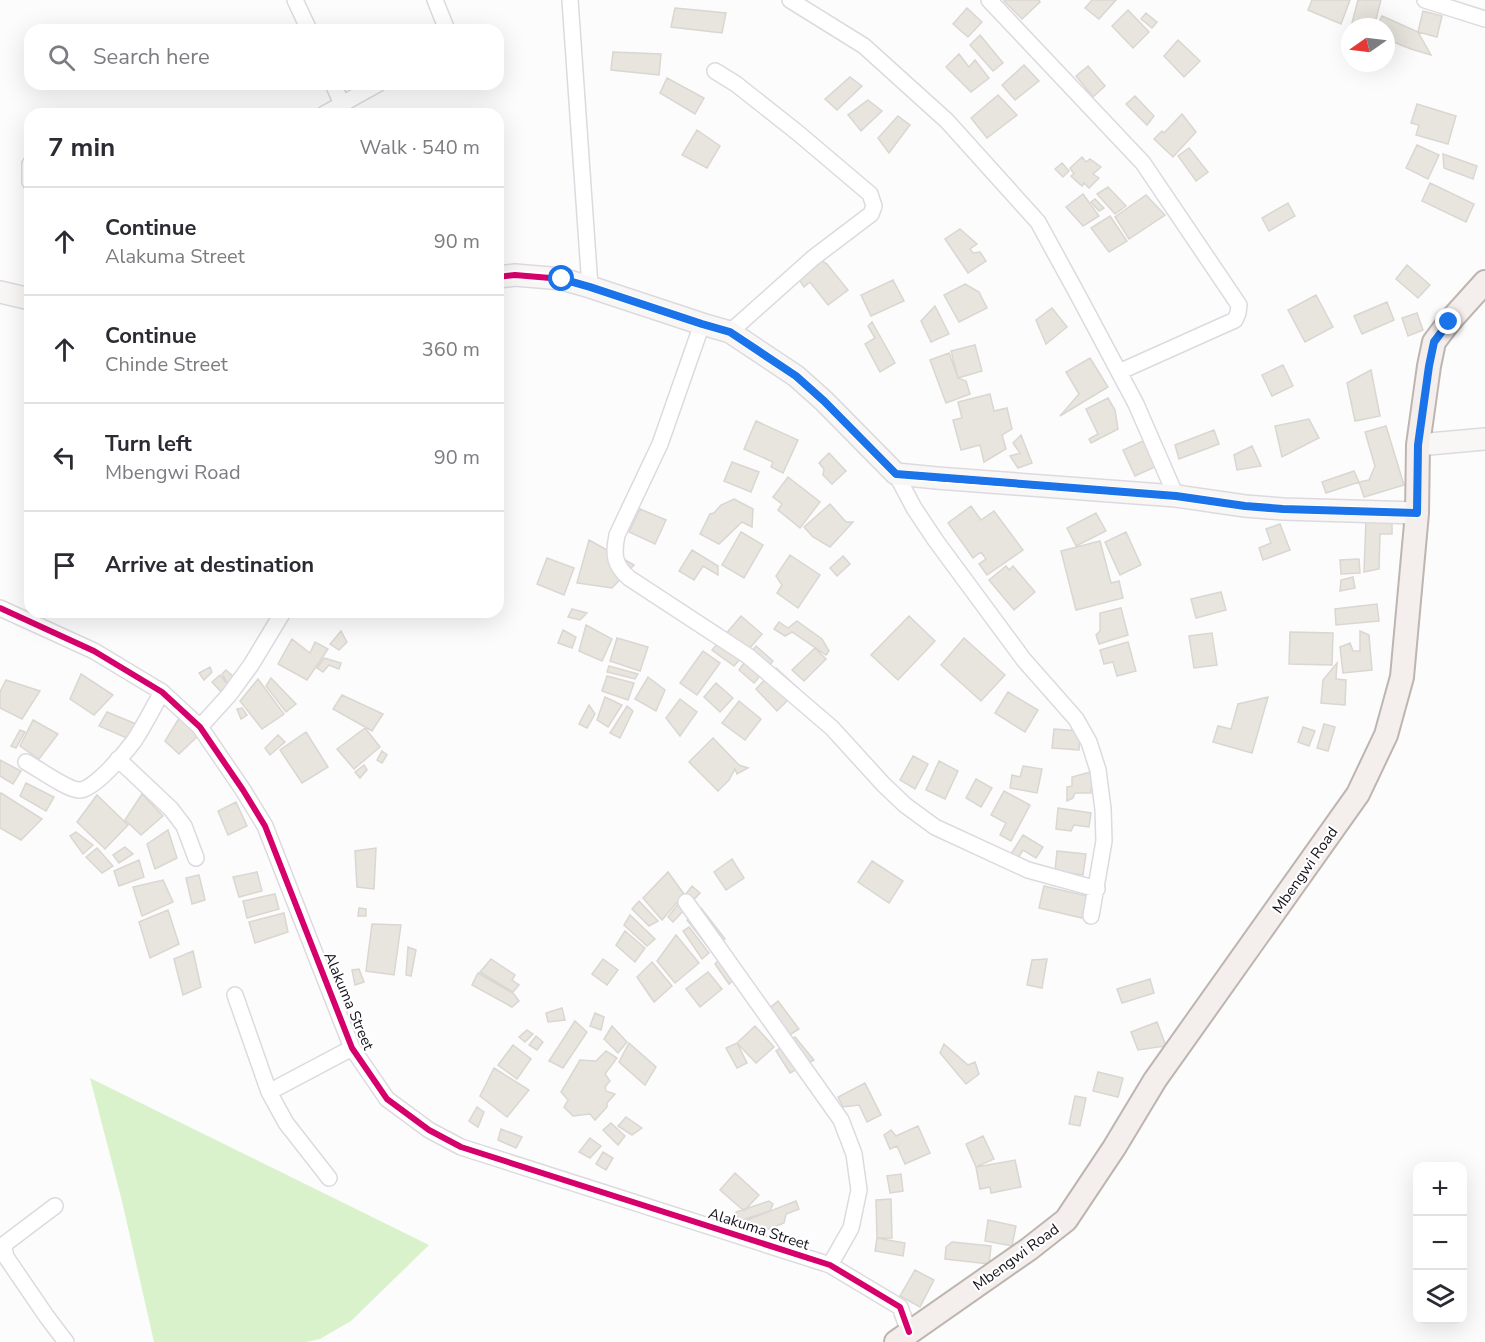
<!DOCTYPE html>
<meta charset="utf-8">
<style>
:root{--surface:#fff;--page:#f7f7f7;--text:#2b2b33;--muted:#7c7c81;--line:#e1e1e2}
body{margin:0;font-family:"Nunito Sans",sans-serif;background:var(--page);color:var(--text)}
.controls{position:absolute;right:18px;bottom:18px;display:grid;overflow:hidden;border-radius:12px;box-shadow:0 6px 24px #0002}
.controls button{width:54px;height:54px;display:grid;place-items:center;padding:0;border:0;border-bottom:2px solid var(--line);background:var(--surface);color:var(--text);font:30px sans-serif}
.compass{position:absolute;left:1341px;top:18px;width:54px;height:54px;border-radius:50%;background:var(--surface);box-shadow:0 6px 24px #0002;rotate:256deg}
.stop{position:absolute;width:18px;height:18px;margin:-14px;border:4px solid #1a73e8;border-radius:50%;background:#fff}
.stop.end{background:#1a73e8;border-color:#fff;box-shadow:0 2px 6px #0008}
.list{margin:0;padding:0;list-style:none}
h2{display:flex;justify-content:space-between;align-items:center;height:78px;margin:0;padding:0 24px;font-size:26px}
h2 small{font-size:20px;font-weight:400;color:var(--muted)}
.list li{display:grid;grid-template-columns:39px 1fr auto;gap:18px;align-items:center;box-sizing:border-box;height:108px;padding:0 24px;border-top:2px solid var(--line)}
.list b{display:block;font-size:22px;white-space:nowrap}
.list p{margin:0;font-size:20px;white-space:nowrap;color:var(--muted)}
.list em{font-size:20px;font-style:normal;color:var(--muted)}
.icon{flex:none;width:33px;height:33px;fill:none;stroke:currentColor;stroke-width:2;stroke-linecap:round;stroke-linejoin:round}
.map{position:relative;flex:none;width:1485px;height:1342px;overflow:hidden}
.search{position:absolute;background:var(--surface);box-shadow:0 6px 24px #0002;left:24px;top:24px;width:480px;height:66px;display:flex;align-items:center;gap:15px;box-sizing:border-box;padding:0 21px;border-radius:18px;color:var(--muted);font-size:22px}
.panel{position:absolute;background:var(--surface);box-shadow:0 6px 24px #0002;left:24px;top:108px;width:480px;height:510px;border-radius:18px}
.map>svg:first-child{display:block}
</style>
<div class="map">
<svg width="1485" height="1342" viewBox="0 0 1485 1342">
<rect width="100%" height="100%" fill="#fcfcfc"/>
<path fill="#d9f2cc" d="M90,1078L429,1245L351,1321L320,1339L306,1342H154L121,1197Z"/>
<path fill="#e8e4de" stroke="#dad6d1" stroke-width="1.5" d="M1005,0H1039L1040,2L1022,19L1004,1Z
M1092,0H1116L1099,19L1085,8Z
M1312,0H1350L1341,24L1308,10Z
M1358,0H1381L1374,27H1368L1352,23Z
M675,8L726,13L722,33L671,27Z
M967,8L982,22L968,37L953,24Z
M1128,10L1149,32L1133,48L1112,26Z
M1423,11L1442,16L1437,37L1418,32Z
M1146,13L1157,22L1152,28L1141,19Z
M1382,16L1418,32L1431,55L1411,49L1386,39V27H1377Z
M980,35L1003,63L993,71L970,45Z
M1178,40L1200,61L1184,77L1164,56Z
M613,52L661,54L659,75L611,70Z
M959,54L969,67L975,60L989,78L971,92L946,67Z
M1024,65L1039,81L1015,100L1002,85Z
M1088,66L1105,86L1093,97L1076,76Z
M850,77L862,86L837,110L825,99Z
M667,78L704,98L695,114L660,93Z
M998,95L1017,115L987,138L971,118Z
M1135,96L1154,116L1147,125L1126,104Z
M868,100L882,111L861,131L848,115Z
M1417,104L1456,116L1448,144L1416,135L1419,125L1411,123Z
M1182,114L1196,132L1173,157L1154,139L1162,131L1164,133Z
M898,116L910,125L889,153L878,138Z
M697,130L720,146L707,168L682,155Z
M1417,145L1439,155L1428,179L1406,168Z
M1189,148L1208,172L1196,181L1178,156Z
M1443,154L1477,166L1473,179L1444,168Z
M1082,157L1086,162L1090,159L1101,167L1093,174L1099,178L1089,188L1084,183L1082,186L1071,176L1074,174L1070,168Z
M1062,163L1069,171L1063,177L1055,169Z
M1430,183L1474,204L1466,222L1422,201Z
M1108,187L1126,206L1115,214L1097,194Z
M1083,194L1099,216L1083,226L1066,207Z
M1146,195L1165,215L1129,239L1115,217Z
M1095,199L1104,208L1099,211L1091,202Z
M1288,203L1295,216L1269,231L1262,218Z
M1110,216L1127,241L1109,252L1091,228Z
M960,229L977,244L970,249L973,253L980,252L986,261L968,273L945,239Z
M819,259L827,264L848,290L828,305L810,282L804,287L797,277Z
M1407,265L1430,285L1418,298L1396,279Z
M893,280L904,301L871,316L861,295Z
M965,284L979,292L987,308L959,322L944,295Z
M1316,295L1333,327L1305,342L1288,310Z
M1387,302L1394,320L1362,334L1354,316Z
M935,306L949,334L931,342L921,321Z
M1052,308L1067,327L1046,344L1036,320Z
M1417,313L1423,330L1408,336L1402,318Z
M872,322L895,363L880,372L865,344L875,338L868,326Z
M975,345L982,371L958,378L951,351Z
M949,353L958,378L966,381L970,394L946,403L930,360Z
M1090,358L1108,387L1060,416L1079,394L1066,372Z
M1283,365L1293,386L1272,396L1262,375Z
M1371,370L1380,416L1355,421L1347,383Z
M990,394L994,411L1007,408L1012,429L1002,435L1006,449L984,462L980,445L961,450L953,420L962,418L958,402Z
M1108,398L1115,410L1118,429L1091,443L1089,439L1098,434L1086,409Z
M1309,419L1319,438L1282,457L1275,426Z
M756,421L798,440L783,473L771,467L773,462L744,449Z
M1386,426L1404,485L1364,497L1359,482L1369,480L1375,466L1365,432Z
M1214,430L1219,444L1179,459L1175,445Z
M1021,435L1032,463L1018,468L1010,456L1020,453L1013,443Z
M1143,441L1155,467L1135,476L1123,450Z
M1252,446L1261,466L1237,470L1234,455Z
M829,453L846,471L832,484L823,475L824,469L819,463Z
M732,462L759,472L751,492L724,481Z
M1354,471L1359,482L1326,493L1322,482Z
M788,477L820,502L800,528L778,510L782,504L773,497Z
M734,499L753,509L752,527L742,522L719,544L700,534L710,514L714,513L721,505Z
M830,504L846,522H853L830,547L813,537L804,527Z
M971,506L981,520L994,511L1023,550L987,575L979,564L986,559L981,552L973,558L948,523Z
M640,509L666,520L655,544L629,532Z
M1096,513L1106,531L1076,546L1067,528Z
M1366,519L1392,520V534H1380L1379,569L1364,572Z
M1280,524L1290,550L1263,560L1259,548L1271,543L1266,529Z
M741,532L763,545L744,578L722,565Z
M1126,532L1141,565L1120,575L1105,542Z
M589,540L634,565L612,588L577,583Z
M1100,541L1111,583L1119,581L1123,598L1076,610L1061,551Z
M692,550L718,566V575L703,566L694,580L679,571Z
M790,555L820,575L798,608L777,593L782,585L776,576Z
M843,556L850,564L837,576L830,568Z
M547,558L574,568L564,595L537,584Z
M1359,559L1360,573L1341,574L1340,560Z
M1006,566L1009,570L1013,566L1035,592L1014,610L989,580Z
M1353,577L1355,588L1340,591L1341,580Z
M1221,592L1226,610L1196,618L1191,599Z
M1377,604L1379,621L1336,625L1335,609Z
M1121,608L1128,635L1099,644L1096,635L1100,631V613Z
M572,609L587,613L580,620L568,617Z
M741,616L762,634L734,666L712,650Z
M909,616L935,641L898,680L871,655Z
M797,621L822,639L829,651L826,655L792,632L785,636L774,629L779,622L788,628Z
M586,625L612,639L602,661L579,651Z
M563,630L576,637L572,648L558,643Z
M341,631L347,642L339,650L330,644Z
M1360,631L1369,635L1372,670L1343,673L1340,647L1350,643L1353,651H1360Z
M1290,632L1333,633L1332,665L1289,664Z
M1212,633L1217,665L1194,668L1189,636Z
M617,638L648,647L640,671L610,661Z
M964,638L1005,675L981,701L941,665Z
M292,639L310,653L315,642L328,649L307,680L278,664Z
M1128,642L1136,671L1117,676L1113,662L1104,664L1100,650Z
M756,646L773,661L754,683L739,670Z
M815,648L826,659L804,681L792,670Z
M703,651L720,663L697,695L680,683Z
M324,658L341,663L339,669L329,665L323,672L317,668Z
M1337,663L1336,679L1346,680L1345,705L1321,703L1323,680Z
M609,666L638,674L635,679L607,672Z
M210,667L212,672L204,680L199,673Z
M776,668L799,689L777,711L756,689Z
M226,670L237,680L229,686L222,674Z
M81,674L113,695L94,715L70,699Z
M220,675L229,686L222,693L212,682Z
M607,676L634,683L628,700L602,691Z
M648,677L665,690L656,711L635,699Z
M271,678L296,704L286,712L266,686Z
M258,679L284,714L262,729L240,701Z
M6,680L40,691L22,719L0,708V692Z
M716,683L733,698L720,712L704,697Z
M1008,692L1038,710L1025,732L995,713Z
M342,695L383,714L372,731L333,709Z
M605,697L622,705L608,727L597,720Z
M1268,697L1252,753L1213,742L1218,726L1231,729L1238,704Z
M680,699L697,712L680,736L666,718Z
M739,701L761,719L745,740L722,723Z
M589,705L595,714L587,728L579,724Z
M627,706L633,711L620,738L610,733Z
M242,708L247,715L241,719L237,709Z
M107,712L136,724L129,739L99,726Z
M181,715L200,734L179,754L165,741Z
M33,720L58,734L39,759L20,746Z
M1324,724L1335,727L1328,751L1317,748Z
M1303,727L1315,731L1309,746L1298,742Z
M365,728L380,747L354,769L337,749Z
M1054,729L1080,731L1079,750L1052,748Z
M20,730L25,732L16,748L11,746Z
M306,732L328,767L302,783L280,750Z
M278,735L285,742L270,755L265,748Z
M713,738L739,765L748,768L737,774L735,769L729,780L718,791L689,762Z
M382,751L387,755L382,763L377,760Z
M913,756L928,764L915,789L900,780Z
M0,760L21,771L13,784L0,776Z
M939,761L958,771L945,799L926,790Z
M364,765L367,770L360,778L355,772Z
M1023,766L1042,769L1037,793L1010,788L1012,775L1020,777Z
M1094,771V787L1091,788V793H1075L1073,798L1067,801V787L1072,786V777Z
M976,779L992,788L981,807L966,798Z
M26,783L54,797L46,811L20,796Z
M1004,791L1030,805L1011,841L1000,835L1006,823L991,815Z
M1,793L42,819L21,840L0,828V795Z
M142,794L163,816L141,835L125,820Z
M97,795L128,825L105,849L77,822Z
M236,802L247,826L228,835L218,811Z
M1058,808L1091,813L1089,827L1074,825L1071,831L1056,829Z
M168,830L177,858L155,869L147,844Z
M76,832L93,845L83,854L70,836Z
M1023,835L1043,847L1036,858L1023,850L1018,858L1011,854Z
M125,847L133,854L119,863L113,855Z
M97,848L113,866L102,873L86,857Z
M376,848L374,889L357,887L355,851Z
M1057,851L1086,854L1083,875L1055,871Z
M732,859L744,878L726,890L714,872Z
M139,860L144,877L119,886L114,871Z
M872,861L903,881L889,903L858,882Z
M257,872L262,891L239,897L233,877Z
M668,872L684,894L662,920L643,898Z
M199,875L205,900L192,904L186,878Z
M163,880L173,902L142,916L133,887Z
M692,886L700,893L673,922L668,917Z
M1044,886L1087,896L1082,918L1039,908Z
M275,894L279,909L247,918L243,901Z
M639,901L658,921L649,926L632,909Z
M359,908L366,909V916H358Z
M701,908L725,939L711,951L687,920Z
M168,910L179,944L150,958L139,922Z
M284,913L288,932L255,943L249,922Z
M630,915L655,939L647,946L624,925Z
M372,924L401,925L394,975L366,971Z
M689,927L709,953L702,959L683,931Z
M625,931L645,948L635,962L616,945Z
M676,935L699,963L675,983L657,961Z
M408,947L416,950L411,976L406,975Z
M728,950L742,972L729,984L715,964Z
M193,951L201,987L183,995L174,959Z
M491,959L515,975L512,980L519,985L513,992L480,972Z
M603,959L618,970L607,985L592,974Z
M1047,959L1042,988L1027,985L1032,960Z
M652,962L672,986L654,1002L637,977Z
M359,969L364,982L355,985L352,970Z
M708,972L722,989L700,1007L686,989Z
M478,973L514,994L519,1001L512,1007L472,985Z
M1150,979L1154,993L1122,1003L1117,989Z
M778,1001L799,1029L778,1042L761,1015Z
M562,1008L565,1020L548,1022L546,1013Z
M595,1013L604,1017L601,1030L590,1026Z
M575,1021L587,1032L563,1068L549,1061Z
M1157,1022L1166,1046L1138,1050L1131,1032Z
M612,1026L627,1042L618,1053L604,1039Z
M755,1026L774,1047L756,1063L737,1043Z
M527,1030L533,1034L525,1042L519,1037Z
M536,1036L543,1042L537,1050L529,1045Z
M795,1037L814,1060L790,1073L776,1051Z
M629,1043L656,1067L645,1085L619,1062Z
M737,1043L747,1063L737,1068L726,1048Z
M944,1044L968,1065L975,1062L979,1074L966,1084L940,1053Z
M513,1045L531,1059L517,1079L498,1065Z
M606,1051L617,1058L605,1074L610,1081L605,1087L606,1091L615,1094L607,1103V1107L595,1120L590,1114L573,1116L564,1107L568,1100L561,1092L580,1060L596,1061Z
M494,1068L529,1090L507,1117L480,1096Z
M1098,1072L1123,1078L1118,1097L1093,1091Z
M865,1083L881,1115L867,1122L859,1105L843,1107L838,1097Z
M1075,1096L1086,1098L1080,1126L1069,1124Z
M477,1107L484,1112L478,1127L469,1121Z
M626,1117L642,1128L632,1135L618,1126Z
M611,1123L625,1136L618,1145L603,1130Z
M918,1126L930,1153L905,1164L897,1146L890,1149L884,1135L891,1130L896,1136Z
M501,1129L522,1137L516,1148L498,1140Z
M983,1136L994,1159L976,1167L966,1144Z
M590,1138L601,1146L590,1158L579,1152Z
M603,1152L613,1158L606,1170L596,1164Z
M1015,1160L1021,1187L991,1193L990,1187L980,1189L976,1167Z
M735,1173L759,1195L744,1211L720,1190Z
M901,1174L903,1191L890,1193L887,1176Z
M891,1199L892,1238H877L876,1200Z
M769,1201L773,1204L770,1211L739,1221L736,1212Z
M796,1201L799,1209L786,1214L784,1223L753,1235L747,1220Z
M988,1220L1016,1226L1012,1246L985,1241Z
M877,1238L905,1243L903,1256L875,1251Z
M952,1242L991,1246L989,1264L945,1259L946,1247Z
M915,1270L934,1280L920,1307L900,1296Z"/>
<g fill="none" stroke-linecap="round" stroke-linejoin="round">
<defs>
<path id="street" d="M295,0L309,30
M435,0L447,30
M570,0L590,287
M790,0L864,46L947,121L1038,222L1079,297L1136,404L1176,496
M989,0L1143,163L1239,305L1238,313L1235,320L1119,372
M1425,0L1485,19
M715,71L736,84L798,133L870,194L874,206L871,214L813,258L730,332
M333,84L342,104
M324,114L378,84
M30,164V182
M702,324L660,444L617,535C613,554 614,565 629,578L748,656L832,728L883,784L905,805L935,827L1028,870L1097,889
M896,474L914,508L936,541L1024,660L1076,719L1089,742L1098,770L1103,809L1104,841L1091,916
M0,608L94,651L162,692L200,727L243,790L265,826L352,1048L387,1099L429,1130L461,1147L830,1265L900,1307L909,1332
M200,727L229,695L251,665L283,612
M118,759L171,809L184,826L196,858
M26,762C37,768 68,790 79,790C93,791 125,753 134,741C144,726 153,708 162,692
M686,902L841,1120L854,1154L859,1190L851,1228L830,1265
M235,995L269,1092L286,1123L329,1178
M269,1092L352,1048
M55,1206L6,1243L4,1248L6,1257L47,1317L66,1342"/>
<path id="secondary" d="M498,277L515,275L562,279L590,287L702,324L730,332L796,376L824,401L896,474L937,478L1176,496L1245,506L1283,509L1417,513
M0,292L30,299
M1418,445L1485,439"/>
<path id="primary" d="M896,1342L1029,1249L1066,1220L1114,1148L1155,1080L1358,794L1386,735L1402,677L1417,513L1418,445L1429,366L1434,342L1449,322L1485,282"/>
</defs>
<use href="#street" stroke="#dcdae0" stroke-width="18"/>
<use href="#secondary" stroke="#dcdae0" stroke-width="24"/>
<use href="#primary" stroke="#beb5b0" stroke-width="26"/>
<use href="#street" stroke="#fff" stroke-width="15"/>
<use href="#secondary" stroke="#f9f7f5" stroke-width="21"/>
<use href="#primary" stroke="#f4eeec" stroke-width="22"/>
<defs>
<path id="cycleway" d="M498,277L515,275L562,279L590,287L702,324L730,332L796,376L824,401L896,474L937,478L1176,496L1245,506L1283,509L1417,513
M0,608L94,651L162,692L200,727L243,790L265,826L352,1048L387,1099L429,1130L461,1147L830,1265L900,1307L909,1332"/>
</defs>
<use href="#cycleway" stroke="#fff" stroke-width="10"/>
<use href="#cycleway" stroke="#d6006c" stroke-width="6"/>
</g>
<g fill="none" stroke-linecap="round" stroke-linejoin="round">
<path stroke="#1a73e8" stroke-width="8" d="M562,279L590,287L702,324L730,332L796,376L824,401L896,474L1176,496L1245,506L1283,509L1417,513L1418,445L1429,366L1434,342L1449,322"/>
</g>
<g text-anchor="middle" stroke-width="4.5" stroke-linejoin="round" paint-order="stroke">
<g font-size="15" fill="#16121d" stroke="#fff">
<text transform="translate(1305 870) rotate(-55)" y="5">Mbengwi Road</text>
<text transform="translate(349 1001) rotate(67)" y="5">Alakuma Street</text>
<text transform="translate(759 1229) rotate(18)" y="5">Alakuma Street</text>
<text transform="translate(1016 1257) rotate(-36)" y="5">Mbengwi Road</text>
</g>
</g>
</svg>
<div class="controls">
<button>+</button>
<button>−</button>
<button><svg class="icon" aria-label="layers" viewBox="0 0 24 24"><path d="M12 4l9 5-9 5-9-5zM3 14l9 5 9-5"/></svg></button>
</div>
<svg class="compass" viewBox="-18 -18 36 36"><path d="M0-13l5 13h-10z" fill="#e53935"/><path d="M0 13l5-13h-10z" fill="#7c7c81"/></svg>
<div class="stop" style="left:562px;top:279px"></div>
<div class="stop end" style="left:1449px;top:322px"></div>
<div class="search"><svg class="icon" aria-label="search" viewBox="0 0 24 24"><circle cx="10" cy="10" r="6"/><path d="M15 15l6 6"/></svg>Search here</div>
<section class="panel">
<h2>7 min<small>Walk · 540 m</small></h2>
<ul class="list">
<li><svg class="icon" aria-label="ahead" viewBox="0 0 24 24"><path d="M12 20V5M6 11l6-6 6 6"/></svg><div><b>Continue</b><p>Alakuma Street</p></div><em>90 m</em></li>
<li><svg class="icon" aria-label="ahead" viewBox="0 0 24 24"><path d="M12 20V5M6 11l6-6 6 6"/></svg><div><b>Continue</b><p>Chinde Street</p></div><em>360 m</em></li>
<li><svg class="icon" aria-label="left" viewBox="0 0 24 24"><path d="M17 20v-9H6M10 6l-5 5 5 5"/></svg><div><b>Turn left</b><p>Mbengwi Road</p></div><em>90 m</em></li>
<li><svg class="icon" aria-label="arrive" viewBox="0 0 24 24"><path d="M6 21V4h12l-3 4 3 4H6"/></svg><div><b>Arrive at destination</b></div></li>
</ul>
</section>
</div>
